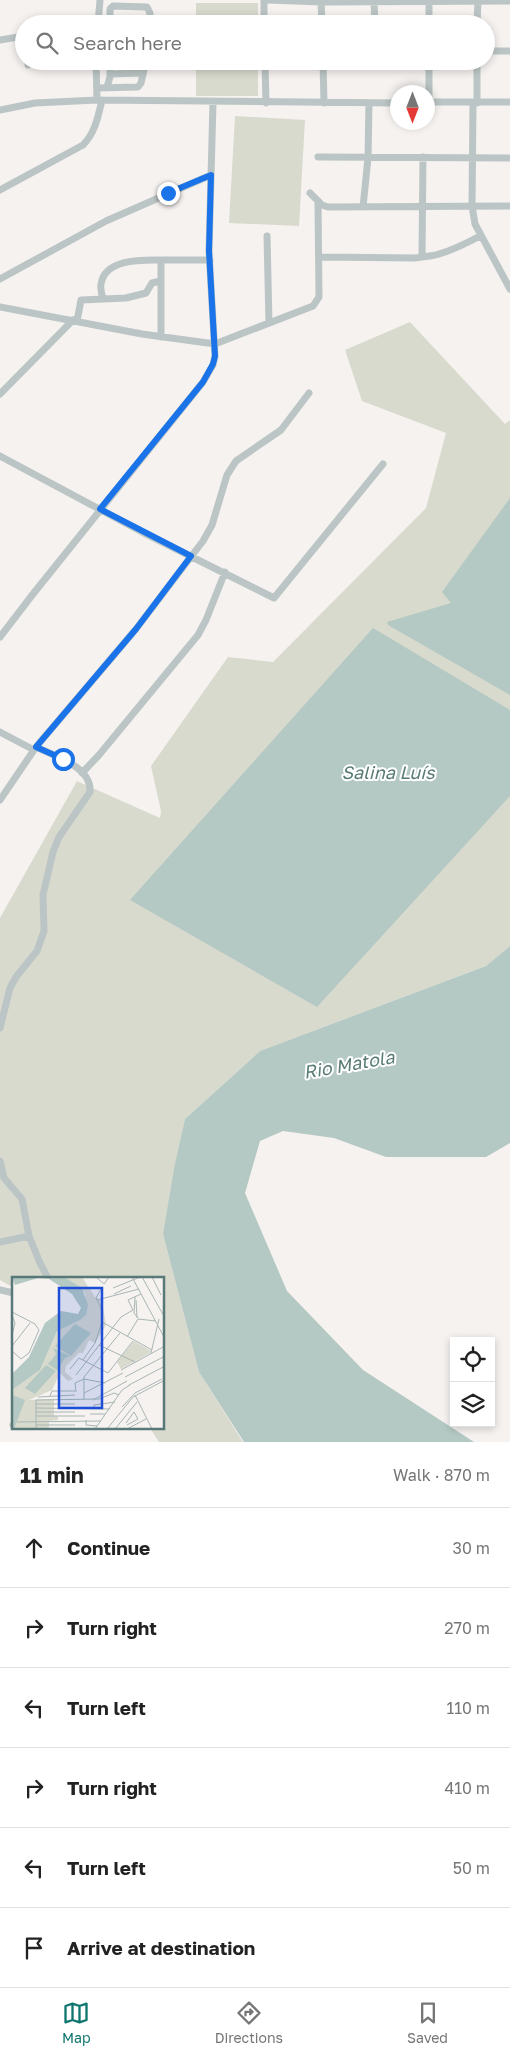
<!DOCTYPE html>
<meta charset="utf-8">
<style>
:root{--surface:#fff;--page:#f2f2f2;--text:#222;--muted:#767676;--line:#e0e0e0;--accent:#0f766e}
body{margin:0;font-family:"Golos Text",sans-serif;background:var(--page);color:var(--text)}
.controls{position:absolute;right:15px;bottom:15px;display:grid;overflow:hidden;border-radius:0px;box-shadow:0 2px 8px #0003}
.controls button{width:45px;height:45px;display:grid;place-items:center;padding:0;border:0;border-bottom:1px solid var(--line);background:var(--surface);color:var(--text);font:25px sans-serif}
.compass{position:absolute;left:390px;top:85px;width:45px;height:45px;border-radius:50%;background:var(--surface);box-shadow:0 2px 8px #0003;rotate:180deg}
.stop{position:absolute;width:15px;height:15px;margin:-11px;border:4px solid #1a73e8;border-radius:50%;background:#fff}
.stop.end{background:#1a73e8;border-color:#fff;box-shadow:0 1px 5px #0008}
.list{margin:0;padding:0;list-style:none}
h2{display:flex;justify-content:space-between;align-items:center;height:65px;margin:0;padding:0 20px;font-size:21px}
h2 small{font-size:16px;font-weight:400;color:var(--muted)}
.list li{display:grid;grid-template-columns:32px 1fr auto;gap:15px;align-items:center;box-sizing:border-box;height:80px;padding:0 20px;border-top:1px solid var(--line)}
.list b{display:block;font-size:19px;white-space:nowrap}
.list em{font-size:16px;font-style:normal;color:var(--muted)}
.icon{flex:none;width:28px;height:28px;fill:none;stroke:currentColor;stroke-width:2;stroke-linecap:round;stroke-linejoin:round}
.map{position:relative;flex:none;width:510px;height:1442px;overflow:hidden}
.search{position:absolute;background:var(--surface);box-shadow:0 2px 8px #0003;left:15px;right:15px;top:15px;height:55px;display:flex;align-items:center;gap:12px;box-sizing:border-box;padding:0 18px;border-radius:28px;color:var(--muted);font-size:19px}
.sheet{height:545px;background:var(--surface)}
nav{display:flex;justify-content:space-around;align-items:center;box-sizing:border-box;height:70px;border-top:1px solid var(--line);background:var(--surface);font-size:14px;color:var(--muted)}
nav a{display:grid;justify-items:center;gap:2px}
nav .on{color:var(--accent)}
.map>svg:first-child{display:block}
</style>
<div class="map">
<svg width="510" height="1442" viewBox="0 0 510 1442">
<rect width="100%" height="100%" fill="#f5f2f0"/>
<path fill="#d9dace" d="M196,3H258V24H196Z
M196,61H258V96H196Z
M235,116L305,120L299,226L229,223Z
M410,322L505,424L510,420V946L486,966L260,1051L185,1119L163,1234L199,1372L243,1442H159L150,1428H164V1278H14V1288L0,1280V918L77,781L160,818L161,811L151,766L228,657L273,662L426,508L446,433L362,401L345,350Z"/>
<path fill="#b4c8c4" d="M510,498V695L388,625L387,622L451,603L442,592Z
M373,628L510,710V796L317,1007L130,900Z
M510,946V1143L486,1157H386L334,1138L283,1131L260,1141L245,1193L287,1291L363,1370L474,1442H244L199,1372L163,1234L175,1164L185,1119L260,1051L486,966Z"/>
<g fill="none" stroke-linecap="round" stroke-linejoin="round">
<path stroke="#bcc5c5" stroke-width="7" d="M264,0V24
M268,0L322,2L510,1
M321,0L322,24
M374,0L375,24
M429,1V24
M98,24L100,0
M110,24V9L113,6L147,7L150,13L149,24
M477,24L478,0
M0,40L24,36
M486,51H510
M28,61V65
M96,61L97,100
M265,61L266,103
M323,61L324,103
M429,61V102
M110,74L143,73
M107,87L110,77V61
M97,88L138,87L141,83L146,61
M428,102H510
M473,103L472,206L475,224L510,289
M477,103V61
M0,110L35,103L97,100L398,103
M318,157L510,158
M0,190L83,145C95,133 98,117 102,100
M310,193L322,205L328,207L510,206
M363,207L368,158L369,103
M267,236L269,323
M422,255L423,157
M319,257L416,258C423,256 431,257 439,254C453,250 467,243 480,236
M161,260H210
M0,279L106,221L211,175
M103,299C102,295 100,288 101,284C105,258 143,260 161,260V281
M0,307L142,334L215,344L313,306L319,297L318,201
M77,321L81,300L126,298L146,293L152,283L161,281V337
M0,394L73,320
M0,456L144,533L274,598L383,464
M0,637L33,594L203,382L213,365L215,356L209,251L213,102
M0,732L34,750
M82,773L99,755L198,635L206,620L225,572
M0,800L36,747L136,629L203,541L212,525L227,475L236,461L281,430L309,393
M0,1028L10,988L16,977L37,951L44,931L43,895L53,852L59,837L90,792C92,767 55,756 36,747
M0,1161L4,1178L22,1199L29,1236L40,1263L48,1278
M0,1242L29,1236
M0,1290L14,1293
M13,1425L14,1424"/>
</g>
<g fill="none" stroke-linecap="round" stroke-linejoin="round">
<path stroke="#1a73e8" stroke-width="6" d="M63,759L36,747L136,629L191,556L100,509L203,382L213,364L215,356L209,251L211,175L168,193"/>
</g>
<g text-anchor="middle" stroke-width="4" stroke-linejoin="round" paint-order="stroke">
<g font-size="18" font-style="italic" fill="#587b73" stroke="#fff">
<text x="388" y="779">Salina Luís</text>
<text transform="translate(349 1065) rotate(-10)" y="6">Rio Matola</text>
</g>
</g>
<g transform="translate(12 1277)">
<rect width="152" height="152" fill="#f5f2f0"/>
<path d="M52,0H70L83,20L90,24L94,48L83,66L77,63L71,76H67L54,89L53,95L61,102L56,104L48,96L40,113L17,123L42,122V139H46V143L37,144V152H0V113L28,93L45,54L74,38L73,16ZM122,64L139,74L138,76L109,92L105,85Z" fill="#d9dace"/>
<path d="M0,0H52L70,11L76,28L74,38L68,43L45,54L28,93L0,113V97L17,80L33,46L49,34L66,37L69,31L60,17L37,2L26,1L3,8ZM63,47L79,56L59,79L43,69ZM41,71L58,79L53,81L45,93L36,87L44,77ZM34,88L44,94L23,117L13,111ZM0,118L13,123L2,152H0Z" fill="#b4c8c4"/>
<path fill="none" stroke="#a9b6b5" stroke-width="1" d="M84,0L92,7L97,0M120,0L152,60M130,0L153,41M140,0L149,18M101,11L128,0M102,17L119,9M123,20L122,36L126,41M85,23L127,12M124,23L125,41M121,33L116,23L129,17M0,35L23,47L27,53L17,76L9,82L0,74M0,38L3,46L0,58M90,45L140,73M115,60L126,42L144,44M87,68L123,85M0,69L18,46M139,76L147,42M71,83L83,66L90,45V33L84,21L89,12M58,92L67,81L96,96L121,64M109,93L153,69M64,98L109,40L121,33M113,100L153,79M117,108L153,89M64,115L63,106L72,102L93,106M72,116L111,96M123,118L140,152M38,119L40,114H63M26,120L63,118M72,122V100L108,56M81,123L115,104M24,127H63M110,130L123,116L150,102M24,131L98,132M82,131V128L103,125M24,135H63M78,137H93M24,139H73M74,143V148L85,149M5,145L89,144M114,146L122,135L126,142L115,148M24,148H63M24,152V123L87,122L102,116L107,118M24,152H68M83,152L110,113L118,108M95,152L121,120L153,103M103,152L125,125M115,152L134,142"/>
<path fill="#1d4ed8" fill-opacity="0.15" stroke="#1d4ed8" stroke-width="2.5" d="M47,11H90V131H47Z"/>
<rect width="152" height="152" fill="none" stroke="#597878" stroke-width="2.5"/>
</g>
</svg>
<div class="controls">
<button><svg class="icon" aria-label="locate" viewBox="0 0 24 24"><circle cx="12" cy="12" r="6"/><path d="M12 2v4M12 18v4M2 12h4M18 12h4"/></svg></button>
<button><svg class="icon" aria-label="layers" viewBox="0 0 24 24"><path d="M12 4l9 5-9 5-9-5zM3 14l9 5 9-5"/></svg></button>
</div>
<svg class="compass" viewBox="-18 -18 36 36"><path d="M0-13l5 13h-10z" fill="#e53935"/><path d="M0 13l5-13h-10z" fill="#767676"/></svg>
<div class="stop" style="left:63px;top:759px"></div>
<div class="stop end" style="left:168px;top:193px"></div>
<div class="search"><svg class="icon" aria-label="search" viewBox="0 0 24 24"><circle cx="10" cy="10" r="6"/><path d="M15 15l6 6"/></svg>Search here</div>
</div>
<section class="sheet">
<h2>11 min<small>Walk · 870 m</small></h2>
<ul class="list">
<li><svg class="icon" aria-label="ahead" viewBox="0 0 24 24"><path d="M12 20V5M6 11l6-6 6 6"/></svg><div><b>Continue</b></div><em>30 m</em></li>
<li><svg class="icon" aria-label="right" viewBox="0 0 24 24"><path d="M7 20v-9h11M14 6l5 5-5 5"/></svg><div><b>Turn right</b></div><em>270 m</em></li>
<li><svg class="icon" aria-label="left" viewBox="0 0 24 24"><path d="M17 20v-9H6M10 6l-5 5 5 5"/></svg><div><b>Turn left</b></div><em>110 m</em></li>
<li><svg class="icon" aria-label="right" viewBox="0 0 24 24"><path d="M7 20v-9h11M14 6l5 5-5 5"/></svg><div><b>Turn right</b></div><em>410 m</em></li>
<li><svg class="icon" aria-label="left" viewBox="0 0 24 24"><path d="M17 20v-9H6M10 6l-5 5 5 5"/></svg><div><b>Turn left</b></div><em>50 m</em></li>
<li><svg class="icon" aria-label="arrive" viewBox="0 0 24 24"><path d="M6 21V4h12l-3 4 3 4H6"/></svg><div><b>Arrive at destination</b></div></li>
</ul>
</section>
<nav>
<a class="on"><svg class="icon" aria-label="map" viewBox="0 0 24 24"><path d="M3 6l6-2 6 2 6-2v14l-6 2-6-2-6 2zM9 4v14M15 6v14"/></svg>Map</a>
<a><svg class="icon" aria-label="directions" viewBox="0 0 24 24"><path d="M12 3l9 9-9 9-9-9zM9 14v-3h6M13 9l2 2-2 2"/></svg>Directions</a>
<a><svg class="icon" aria-label="saved" viewBox="0 0 24 24"><path d="M7 4h10v16l-5-4-5 4z"/></svg>Saved</a>
</nav>
